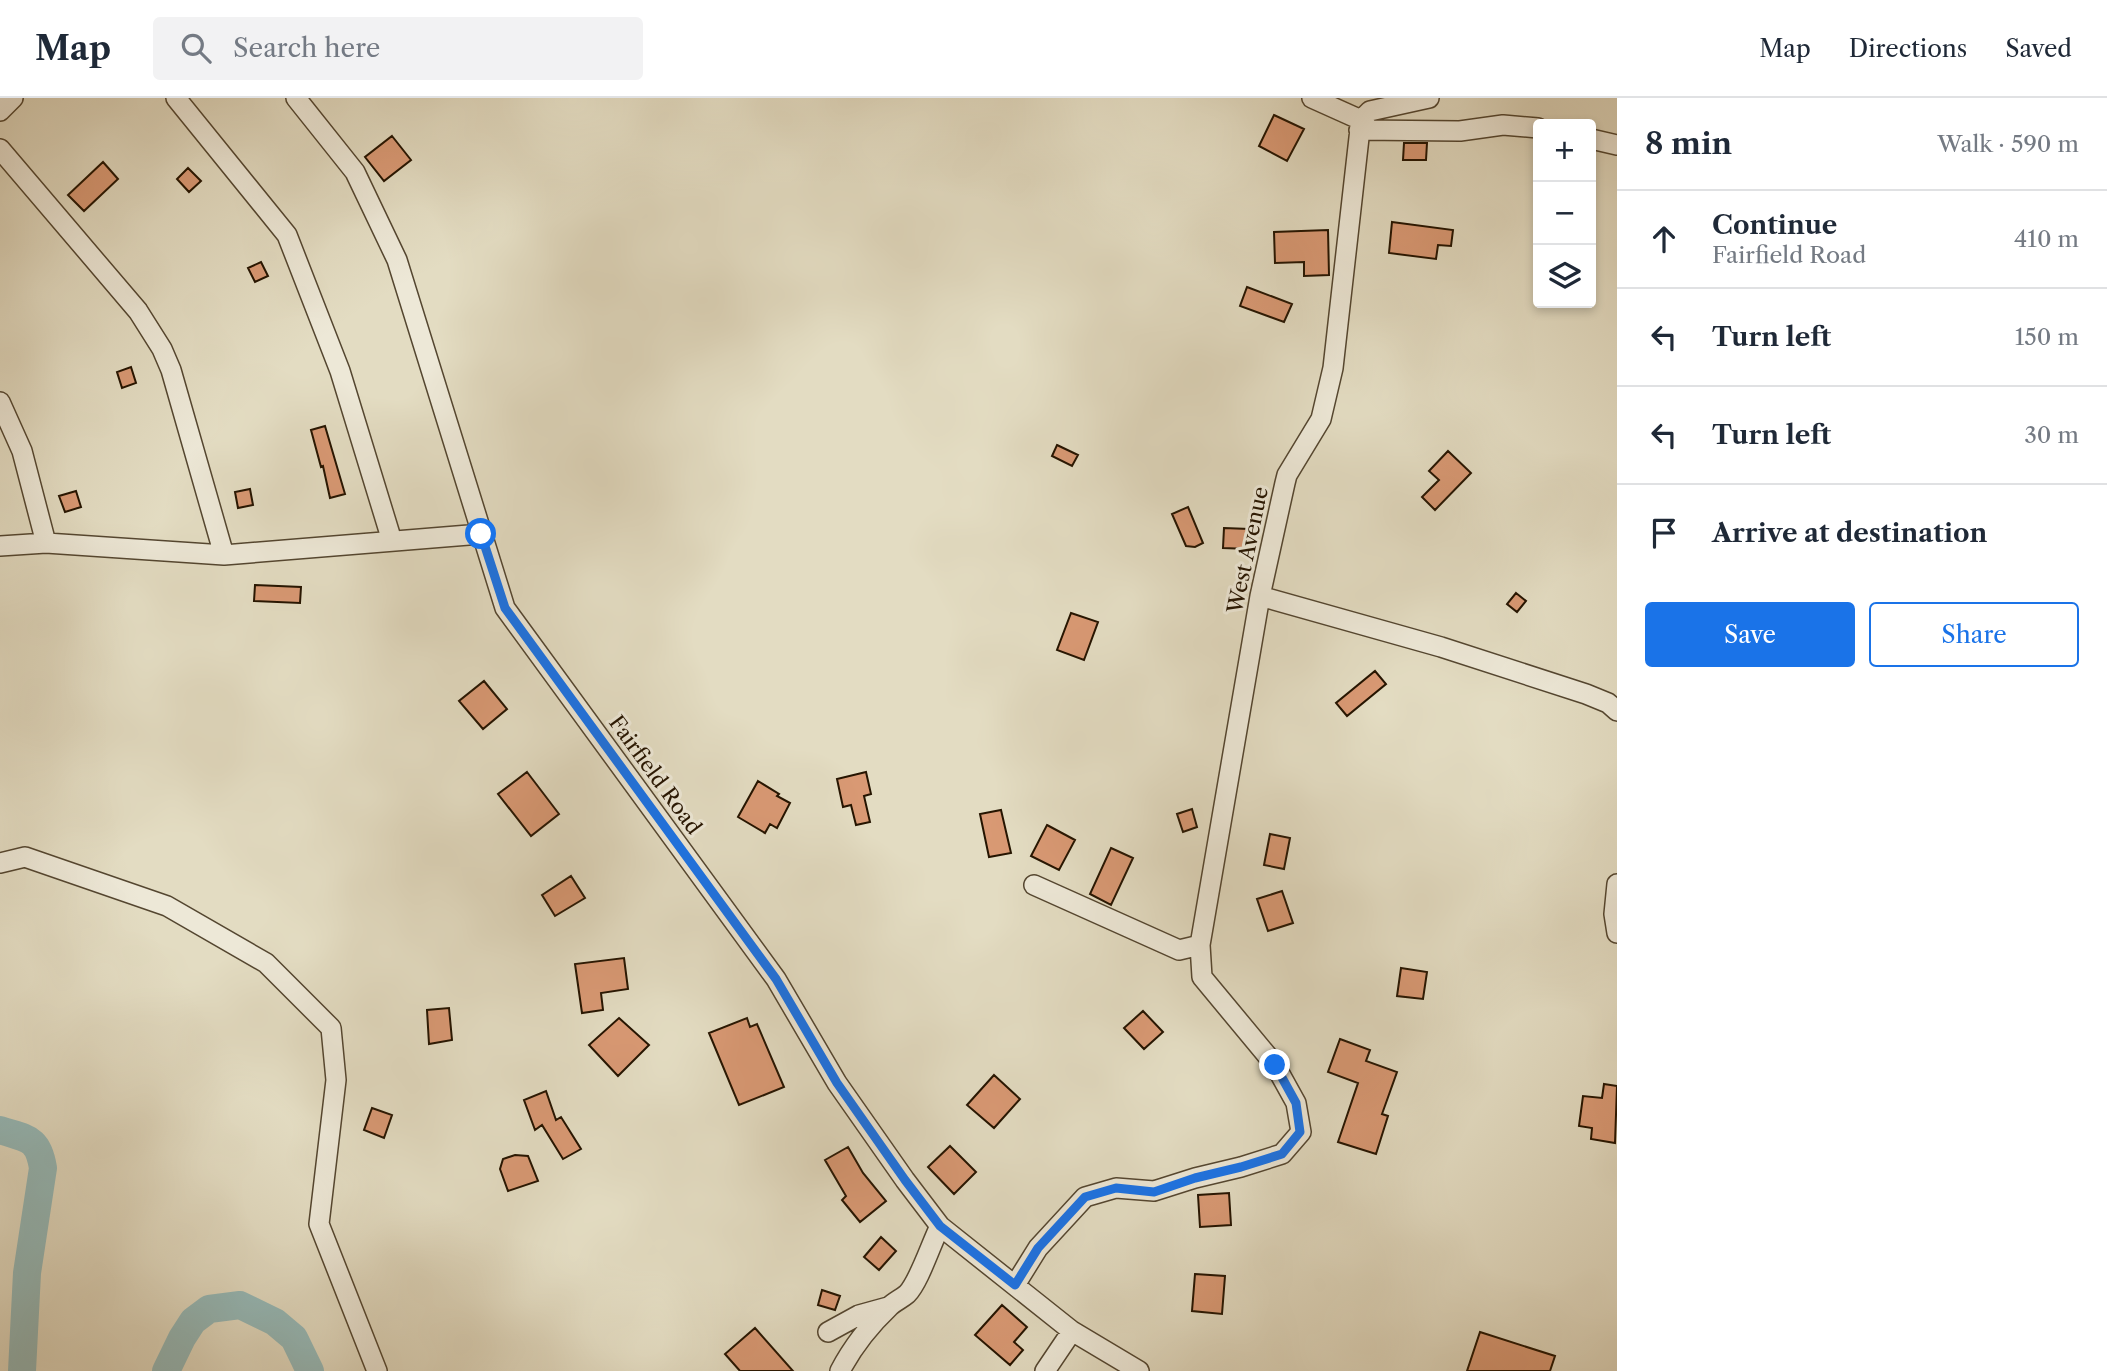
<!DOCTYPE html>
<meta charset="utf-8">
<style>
:root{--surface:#fff;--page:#f2f2f3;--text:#1f2937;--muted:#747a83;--line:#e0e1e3;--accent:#1a73e8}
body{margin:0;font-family:"Libre Caslon Text",serif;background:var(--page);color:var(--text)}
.controls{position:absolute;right:21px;top:21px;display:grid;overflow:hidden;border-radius:7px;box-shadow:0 4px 10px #0003}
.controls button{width:63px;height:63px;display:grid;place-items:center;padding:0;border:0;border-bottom:2px solid var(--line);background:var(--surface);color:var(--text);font:35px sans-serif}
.stop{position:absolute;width:21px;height:21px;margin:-16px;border:5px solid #1a73e8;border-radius:50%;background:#fff}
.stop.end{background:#1a73e8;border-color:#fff;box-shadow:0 2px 7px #0008}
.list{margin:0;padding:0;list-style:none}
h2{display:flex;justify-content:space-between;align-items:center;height:91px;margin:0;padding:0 28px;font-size:30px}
h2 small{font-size:23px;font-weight:400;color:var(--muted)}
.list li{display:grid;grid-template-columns:46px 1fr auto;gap:21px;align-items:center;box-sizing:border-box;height:98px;padding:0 28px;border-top:2px solid var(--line)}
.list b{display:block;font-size:26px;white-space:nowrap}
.list p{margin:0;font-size:23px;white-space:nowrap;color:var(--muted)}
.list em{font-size:23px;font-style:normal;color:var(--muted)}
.actions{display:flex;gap:14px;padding:21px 28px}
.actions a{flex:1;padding:16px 0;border:2px solid var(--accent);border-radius:7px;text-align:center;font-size:24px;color:var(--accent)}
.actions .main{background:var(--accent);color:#fff}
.icon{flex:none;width:38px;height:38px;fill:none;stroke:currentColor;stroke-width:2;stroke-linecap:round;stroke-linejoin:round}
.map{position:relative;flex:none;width:1617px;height:1273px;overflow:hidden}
header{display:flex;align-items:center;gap:42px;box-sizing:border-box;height:98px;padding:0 35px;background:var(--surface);border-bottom:2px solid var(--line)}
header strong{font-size:33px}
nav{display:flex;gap:38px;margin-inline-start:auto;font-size:24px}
.search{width:490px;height:63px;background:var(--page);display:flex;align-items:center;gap:18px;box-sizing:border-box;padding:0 24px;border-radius:7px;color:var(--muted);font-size:26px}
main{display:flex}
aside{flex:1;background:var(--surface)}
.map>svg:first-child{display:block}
</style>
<header>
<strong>Map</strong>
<div class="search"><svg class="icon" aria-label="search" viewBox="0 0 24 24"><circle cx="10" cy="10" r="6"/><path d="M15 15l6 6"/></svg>Search here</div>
<nav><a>Map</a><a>Directions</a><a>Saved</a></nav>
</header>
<main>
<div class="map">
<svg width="1617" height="1273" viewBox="0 0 1617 1273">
<rect width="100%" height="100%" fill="#e3dcc2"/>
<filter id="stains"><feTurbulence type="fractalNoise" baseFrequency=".00286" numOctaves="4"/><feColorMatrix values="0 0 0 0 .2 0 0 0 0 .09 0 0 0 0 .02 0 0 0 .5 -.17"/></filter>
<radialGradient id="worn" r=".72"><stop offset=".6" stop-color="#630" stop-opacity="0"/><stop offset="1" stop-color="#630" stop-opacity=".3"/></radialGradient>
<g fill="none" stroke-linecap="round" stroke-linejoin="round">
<path stroke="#96bab9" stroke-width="28" d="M0,1032C27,1041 38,1039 43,1070L27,1175L22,1273
M166,1273L182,1240L193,1223L209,1211L240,1207L275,1224L294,1240L310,1273"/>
</g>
<path fill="#d99974" stroke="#251400" stroke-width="2" d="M1274,17L1304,31L1287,63L1259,48Z
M392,38L411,62L384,83L365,59Z
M1404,45H1427L1426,62H1403Z
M103,64L118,81L84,113L68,97Z
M188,70L201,83L189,94L177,81Z
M1392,124L1453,132L1451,148L1438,147L1436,161L1389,155Z
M1328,132L1329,177L1304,178V164L1275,165L1274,134Z
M261,164L268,178L255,184L248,170Z
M1247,189L1292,206L1284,224L1240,208Z
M131,269L136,285L122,290L117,274Z
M325,328L345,396L330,400L323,368L321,369L311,332Z
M1057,347L1078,357L1072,368L1052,358Z
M1448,353L1471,375L1435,412L1422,399L1439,382L1429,373Z
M250,391L253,407L238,410L235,394Z
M76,393L81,409L65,414L59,398Z
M1188,409L1203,445L1195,449L1186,448L1172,416Z
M1224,430L1249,431V451L1223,450Z
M255,487L301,489L300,505L254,503Z
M1516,495L1526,503L1517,514L1507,506Z
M1071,515L1098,524L1084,562L1057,552Z
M1375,573L1386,586L1347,618L1336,605Z
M484,583L507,611L483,631L459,603Z
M527,674L559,716L531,738L498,696Z
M866,674L871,696L864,698L870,724L856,727L851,707L843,709L837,681Z
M758,683L779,696L777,698L790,705L777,730L770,726L765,735L738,719Z
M1192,711L1197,729L1183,734L1177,716Z
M1001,712L1011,755L989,759L980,716Z
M1047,727L1075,742L1059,772L1031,758Z
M1270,736L1290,740L1284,771L1264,767Z
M1111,750L1133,760L1111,807L1090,796Z
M571,778L585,800L555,818L542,797Z
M1282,793L1293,825L1268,833L1257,801Z
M624,860L628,891L601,895L603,912L582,915L575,866Z
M1401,870L1427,874L1423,901L1397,898Z
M449,910L452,942L429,946L427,912Z
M1143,913L1163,934L1144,951L1124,930Z
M619,920L649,947L618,978L589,947Z
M747,920L750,929L757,926L784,989L739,1007L709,935Z
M1340,941L1370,952L1366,963L1397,974L1382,1016L1388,1018L1376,1056L1338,1044L1358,985L1328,974Z
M994,977L1020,1001L994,1030L967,1007Z
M1604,986L1617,988L1615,1045L1591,1041L1592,1030L1579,1028L1583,998L1602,1000Z
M546,993L556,1022L561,1019L581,1051L563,1061L542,1027L535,1032L524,1002Z
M372,1010L392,1017L384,1040L364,1032Z
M950,1048L976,1074L954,1096L928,1069Z
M848,1049L863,1075L886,1103L860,1124L842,1102L846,1098L825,1062Z
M515,1057L528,1058L538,1083L508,1093L500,1071L503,1061Z
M1229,1095L1231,1127L1200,1129L1198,1097Z
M881,1139L896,1153L879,1172L864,1159Z
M1195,1176L1225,1178L1222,1216L1192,1213Z
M822,1192L840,1198L835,1212L818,1207Z
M1002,1207L1027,1229L1014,1244L1023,1252L1010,1267L975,1237Z
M755,1230L793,1273H740L725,1256Z
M1480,1234L1555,1258L1550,1273H1467Z"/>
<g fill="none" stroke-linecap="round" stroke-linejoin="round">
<defs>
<path id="minor" d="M176,0L287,137L340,273L392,443
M296,0L355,74L397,162L505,510L776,881L837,985L905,1082L940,1128L1072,1233L1139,1273
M1312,0L1361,22
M0,13L13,0
M1359,32L1460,33L1503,27L1538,30
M1591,41L1617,47
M0,51L138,213L162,251L171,272L224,457
M0,304L22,353L46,445
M0,448L46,445L224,457L481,436
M1260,498L1441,549L1586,596L1608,605L1617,613
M0,765L25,759L167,808L266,865L331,930L336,982L319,1126L377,1273
M1617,786L1614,816L1617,835
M1034,787L1179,852L1200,847
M1015,1187L1038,1150L1085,1099L1116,1090L1154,1093L1195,1080L1241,1069L1282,1056L1301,1034L1296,1005L1275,967L1202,879L1200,847L1260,498L1285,385L1287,377L1321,321L1333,270L1361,22L1370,13L1429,0
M828,1234L859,1217L888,1209
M840,1273C852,1250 870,1227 889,1209C894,1204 901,1201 907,1196C919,1184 931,1146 940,1128
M1045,1273L1072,1233"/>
</defs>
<use href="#minor" stroke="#544630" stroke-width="22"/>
<use href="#minor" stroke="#ede8d7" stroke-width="19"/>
</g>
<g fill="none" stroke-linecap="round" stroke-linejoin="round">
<path stroke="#1a73e8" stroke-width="9" d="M481,436L505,510L776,881L837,985L905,1082L940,1128L1015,1187L1038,1150L1085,1099L1116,1090L1154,1094L1195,1080L1241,1069L1282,1056L1300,1034L1296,1005L1275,967"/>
</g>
<g text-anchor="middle" stroke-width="6" stroke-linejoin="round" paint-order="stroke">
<g font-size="21" fill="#251400" stroke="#ede8d7">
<text transform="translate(1248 452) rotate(-78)" y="7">West Avenue</text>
<text transform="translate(655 677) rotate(54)" y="7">Fairfield Road</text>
</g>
</g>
<rect width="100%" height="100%" filter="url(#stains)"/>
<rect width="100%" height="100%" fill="url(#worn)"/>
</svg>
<div class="controls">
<button>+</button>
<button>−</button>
<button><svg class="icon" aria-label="layers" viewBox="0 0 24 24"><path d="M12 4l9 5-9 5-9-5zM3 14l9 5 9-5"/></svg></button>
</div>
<div class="stop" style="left:481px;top:436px"></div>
<div class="stop end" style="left:1275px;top:967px"></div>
</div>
<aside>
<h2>8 min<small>Walk · 590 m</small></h2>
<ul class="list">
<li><svg class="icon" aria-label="ahead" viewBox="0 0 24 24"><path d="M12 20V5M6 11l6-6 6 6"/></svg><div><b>Continue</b><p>Fairfield Road</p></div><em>410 m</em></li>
<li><svg class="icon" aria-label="left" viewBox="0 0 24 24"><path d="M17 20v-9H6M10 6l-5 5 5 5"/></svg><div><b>Turn left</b></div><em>150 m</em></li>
<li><svg class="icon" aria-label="left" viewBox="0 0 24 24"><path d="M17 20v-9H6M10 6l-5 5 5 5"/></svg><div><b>Turn left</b></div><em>30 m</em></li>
<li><svg class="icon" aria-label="arrive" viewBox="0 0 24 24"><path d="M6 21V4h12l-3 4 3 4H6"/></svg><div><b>Arrive at destination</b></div></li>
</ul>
<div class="actions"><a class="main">Save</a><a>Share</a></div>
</aside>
</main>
